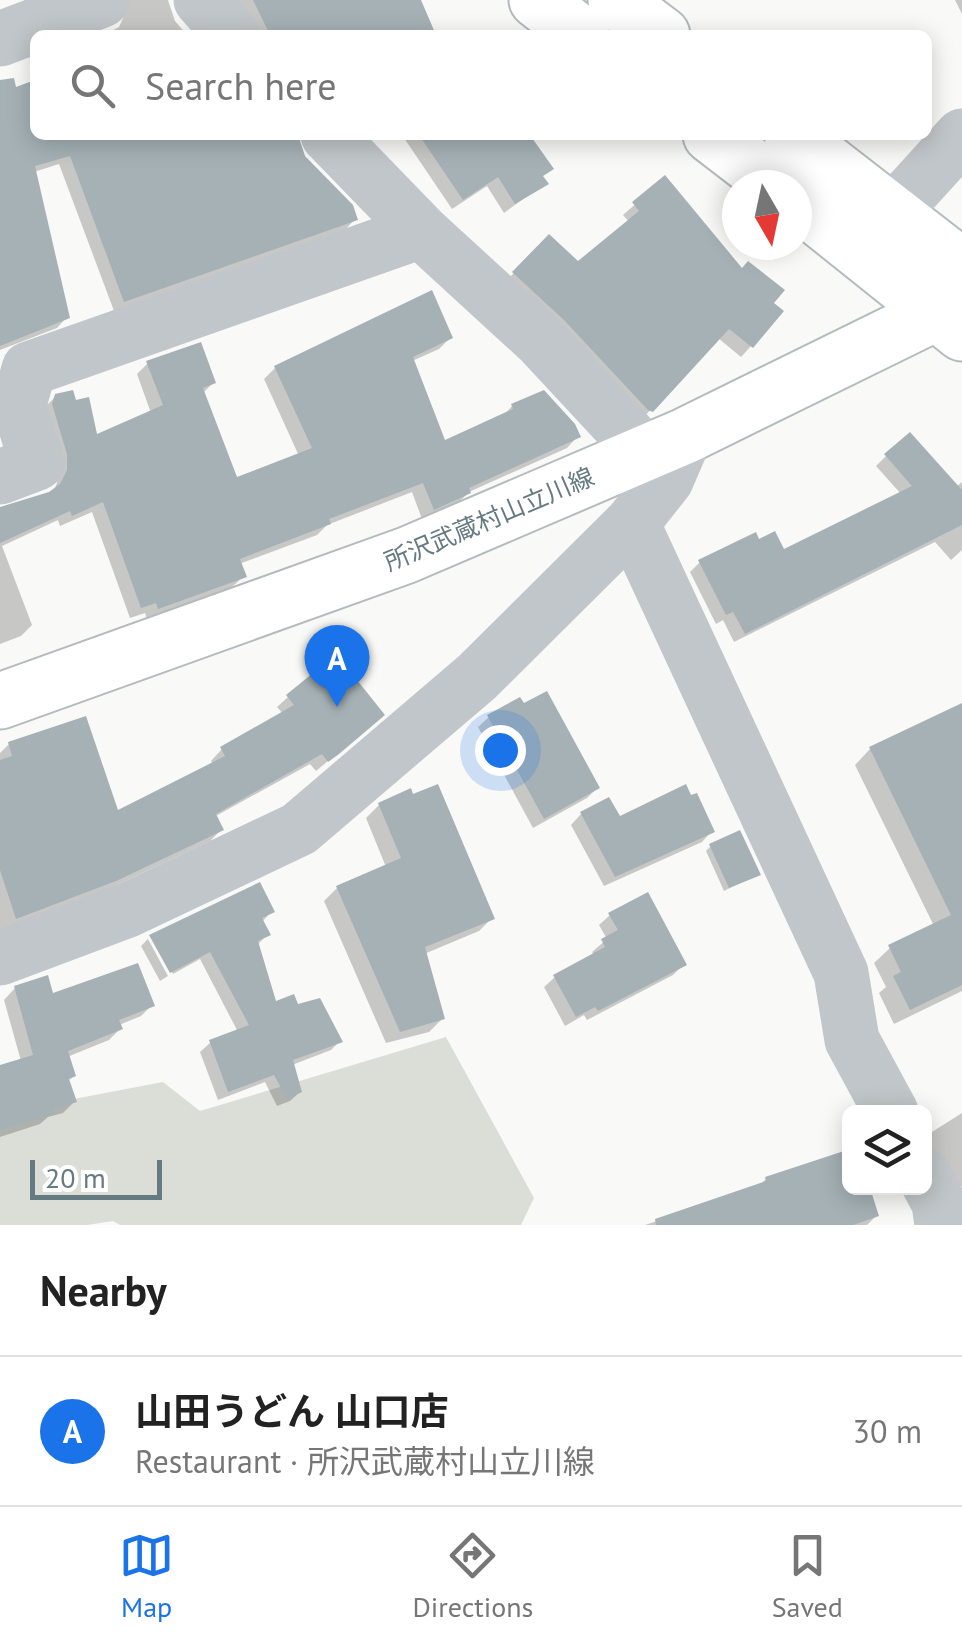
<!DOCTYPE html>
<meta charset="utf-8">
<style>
:root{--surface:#fff;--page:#f6f6f6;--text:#222;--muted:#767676;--line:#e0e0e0;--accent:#1a73e8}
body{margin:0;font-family:"PT Sans","Noto Sans JP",sans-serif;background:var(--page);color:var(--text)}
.controls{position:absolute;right:30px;bottom:30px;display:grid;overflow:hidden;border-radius:15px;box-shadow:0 5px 25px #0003}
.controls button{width:90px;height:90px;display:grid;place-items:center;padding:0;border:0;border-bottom:2px solid var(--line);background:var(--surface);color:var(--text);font:50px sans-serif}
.compass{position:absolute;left:722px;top:170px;width:90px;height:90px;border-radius:50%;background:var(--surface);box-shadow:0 5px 25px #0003;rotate:171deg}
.scale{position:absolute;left:30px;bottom:25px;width:132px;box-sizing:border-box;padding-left:10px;border:5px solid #667a81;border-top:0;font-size:28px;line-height:35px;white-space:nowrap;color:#667a81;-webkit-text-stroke:8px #fff;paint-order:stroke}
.you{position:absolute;left:500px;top:750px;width:35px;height:35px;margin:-25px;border:8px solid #fff;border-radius:50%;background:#1a73e8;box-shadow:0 0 0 15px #1a73e833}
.badge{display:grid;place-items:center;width:65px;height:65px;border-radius:50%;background:var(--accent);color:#fff;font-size:32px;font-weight:700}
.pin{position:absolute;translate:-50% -82px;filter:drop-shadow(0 2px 5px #0008)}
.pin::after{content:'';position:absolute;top:52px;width:35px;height:30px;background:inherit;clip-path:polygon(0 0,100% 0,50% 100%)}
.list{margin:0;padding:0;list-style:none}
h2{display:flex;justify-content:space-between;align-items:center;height:130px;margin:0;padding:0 40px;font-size:42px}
h2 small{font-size:32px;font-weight:400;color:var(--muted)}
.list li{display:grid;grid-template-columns:65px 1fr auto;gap:30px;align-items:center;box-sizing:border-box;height:150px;padding:0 40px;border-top:2px solid var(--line)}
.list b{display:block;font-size:38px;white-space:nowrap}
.list p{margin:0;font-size:32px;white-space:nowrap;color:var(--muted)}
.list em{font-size:32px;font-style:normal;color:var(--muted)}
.icon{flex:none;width:55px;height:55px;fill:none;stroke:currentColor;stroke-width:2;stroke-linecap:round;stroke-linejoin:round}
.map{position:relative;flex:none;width:962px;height:1225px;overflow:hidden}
.search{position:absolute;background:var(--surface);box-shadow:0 5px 25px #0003;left:30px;right:30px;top:30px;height:110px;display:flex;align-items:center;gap:25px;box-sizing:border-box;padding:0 35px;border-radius:15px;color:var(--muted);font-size:38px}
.sheet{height:280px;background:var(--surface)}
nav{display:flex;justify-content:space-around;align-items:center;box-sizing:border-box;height:140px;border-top:2px solid var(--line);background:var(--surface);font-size:28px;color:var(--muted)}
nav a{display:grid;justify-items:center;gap:5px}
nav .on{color:var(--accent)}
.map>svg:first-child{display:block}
</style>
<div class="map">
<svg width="962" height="1225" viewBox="0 0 962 1225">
<rect width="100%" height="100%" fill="#f9f9f8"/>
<path fill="#dbded7" d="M446,1037L534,1198L521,1225H120L113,1221L87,1225H0V1113L163,1082L200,1111Z"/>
<path fill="#0003" d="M121,0H168L175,21L187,35H104L119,27L123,18Z
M224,0H418L433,35H255Z
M955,0H962V14Z
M35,81V135H295L304,158L355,219L345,230L114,311L59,164L34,172L67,317L57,328L0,350V93Z
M402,135H529L545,183L504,213L487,186L452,209Z
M664,179L771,304L751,346L741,357L718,338L641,420L503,284L549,237L578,264L629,222L623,215Z
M450,338L439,349L412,361L444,443L503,416L512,406L578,436L567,448L469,492L457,504L422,519L412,492L327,525L317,535L239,564L244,576L232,587L147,619L145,613L130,618L92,512L60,526L58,520L2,546L32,625L21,636L0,644V510L53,492L57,483V466L44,408L56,396L95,437L151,413L137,374L148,363L214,382L203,393L235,480L299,456L264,379L275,368Z
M886,456L956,487L962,482V550L951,560L935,542L734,642L723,620L716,624L690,572L700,562L757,542L783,552L901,494L876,466Z
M288,697L370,726L316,771L310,764L214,817L221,830L210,841L102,892L0,930V753L9,744L116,814L213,765L211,761L222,749L283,714L277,707Z
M962,705V991L894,1024L879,993L886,987L874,963L890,948L933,924L855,765L870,749Z
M489,717L597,788L587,798L533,828L478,727Z
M608,800L619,819L712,831L702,842L604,886L571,825L581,814Z
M379,805L492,918L479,931L424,954L442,1019L429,1032L386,1043L324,901L337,888L386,867L366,818Z
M711,846L758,874L724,891L706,851Z
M272,911L263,921L268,934L257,945L274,1004L297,1007L340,1041L331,1050L292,1065L300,1092L290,1101L277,1106L265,1082L218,1100L200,1052L210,1043L238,1032L200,959L173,974L153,937Z
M610,915L684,964L673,975L587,1020L584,1015L565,1026L544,987L555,977L594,956L592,952L607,939L599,925Z
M148,939L168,976L160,981L141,946Z
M15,988L52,996L152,1005L141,1016L119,1025L120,1029L109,1040L67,1057L73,1076L68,1081L74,1102L63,1113L48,1117L40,1124L0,1137V1068L21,1061L4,1000Z
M962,1113V1186L950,1193L924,1150V1137Z
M766,1179L867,1188L876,1216L867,1225H645L758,1187Z"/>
<path fill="#a5b1b5" d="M253,0H421L436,35H270Z
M14,78L16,87L35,80V135H298L305,156L353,205L358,220L124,302L70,156L35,166L70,318L0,346V80Z
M419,135H530L554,169L543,176L549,184L515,204L498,177L463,200Z
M665,175L742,268L748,261L785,290L774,303L784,311L753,348L729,329L653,412L648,410L564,320L512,272L549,234L578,261L639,211L632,202Z
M432,290L453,338L413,357L445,440L513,409L511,404L544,390L575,424L581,437L469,488L471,493L434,510L423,483L329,519L331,524L240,559L247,577L158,609L156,603L141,608L103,502L72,516L70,511L0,543V507L49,492L60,484L67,470V454L52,404L55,394L73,390L76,400L89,397L97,434L163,405L146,361L201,342L216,383L203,388L237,477L312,448L274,366Z
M910,432L962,490V525L745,634L733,612L726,615L698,560L756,532L759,539L775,531L784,549L912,486L884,454Z
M329,660L350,686L357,680L385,715L339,754L328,762L322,754L216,814L224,830L116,881L16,919L0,870V760L12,756L8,742L86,716L118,810L225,756L220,747L294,705L286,695Z
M547,691L600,788L544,819L487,715L520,697L524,703Z
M962,703V985L910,1010L893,976L901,972L888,945L951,915L869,747Z
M438,784L495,919L425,947L445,1019L400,1032L336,886L401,858L378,803L411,788L413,794Z
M686,784L691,795L697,793L715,832L615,877L580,812L609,797L620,816Z
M740,830L761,875L729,888L709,844Z
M260,882L275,912L262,918L271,935L258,941L276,1001L294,994L298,1004L320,998L343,1042L293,1060L302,1092L287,1099L274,1075L228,1092L209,1040L249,1025L210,952L170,973L149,935Z
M648,892L687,965L598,1011L595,1007L576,1017L553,975L605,947L601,939L618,930L608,913Z
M138,963L155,1006L119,1020L123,1029L68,1051L76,1076L69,1079L77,1102L53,1109L54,1114L0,1130V1065L33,1055L14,986L48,975L53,993Z
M850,1149V1188H870L879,1216L853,1225H656L655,1219L766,1181L765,1177Z"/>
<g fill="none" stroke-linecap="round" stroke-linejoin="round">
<defs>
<path id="major" d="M537,0L582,35
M616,0L662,35
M711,135L776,185
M792,135L962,267
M797,201L962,333
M0,701L407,555L685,436L962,300"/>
</defs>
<use href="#major" stroke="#b4babd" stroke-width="59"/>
<path stroke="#c0c6c9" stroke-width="55" d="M201,0L232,35
M0,39L102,0
M328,135L421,231L541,341L646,454
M893,212L962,136
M0,477L37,463L19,405L29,369L421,231
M632,523L841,973L852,1040L891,1112
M0,958L128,910L299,829L477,677L632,523L666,480L685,436
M924,1175L939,1203L942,1225"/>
<use href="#major" stroke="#fff" stroke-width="55"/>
</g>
<g text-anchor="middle" stroke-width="10" stroke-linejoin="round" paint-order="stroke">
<g font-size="25" fill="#667a81" stroke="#fff">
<text transform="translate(489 519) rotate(-23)" y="9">所沢武蔵村山立川線</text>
</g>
</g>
</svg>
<div class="controls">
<button><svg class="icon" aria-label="layers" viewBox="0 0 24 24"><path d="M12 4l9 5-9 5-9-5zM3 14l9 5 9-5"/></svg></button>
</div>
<svg class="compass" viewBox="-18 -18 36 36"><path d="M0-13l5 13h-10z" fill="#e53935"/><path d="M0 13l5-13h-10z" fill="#767676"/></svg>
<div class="scale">20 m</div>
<div class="you"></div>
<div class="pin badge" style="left:337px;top:707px">A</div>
<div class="search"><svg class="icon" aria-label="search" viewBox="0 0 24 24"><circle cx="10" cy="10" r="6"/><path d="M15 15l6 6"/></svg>Search here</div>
</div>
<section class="sheet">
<h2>Nearby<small></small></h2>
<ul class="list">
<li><span class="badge">A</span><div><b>山田うどん 山口店</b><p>Restaurant · 所沢武蔵村山立川線</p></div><em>30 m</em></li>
</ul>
</section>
<nav>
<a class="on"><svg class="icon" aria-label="map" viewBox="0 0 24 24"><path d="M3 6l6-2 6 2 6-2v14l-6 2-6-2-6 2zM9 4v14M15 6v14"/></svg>Map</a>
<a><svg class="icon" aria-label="directions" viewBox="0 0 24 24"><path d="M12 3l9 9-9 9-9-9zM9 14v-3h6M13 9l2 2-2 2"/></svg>Directions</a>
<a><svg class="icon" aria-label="saved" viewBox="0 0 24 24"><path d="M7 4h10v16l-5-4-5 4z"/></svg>Saved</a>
</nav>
